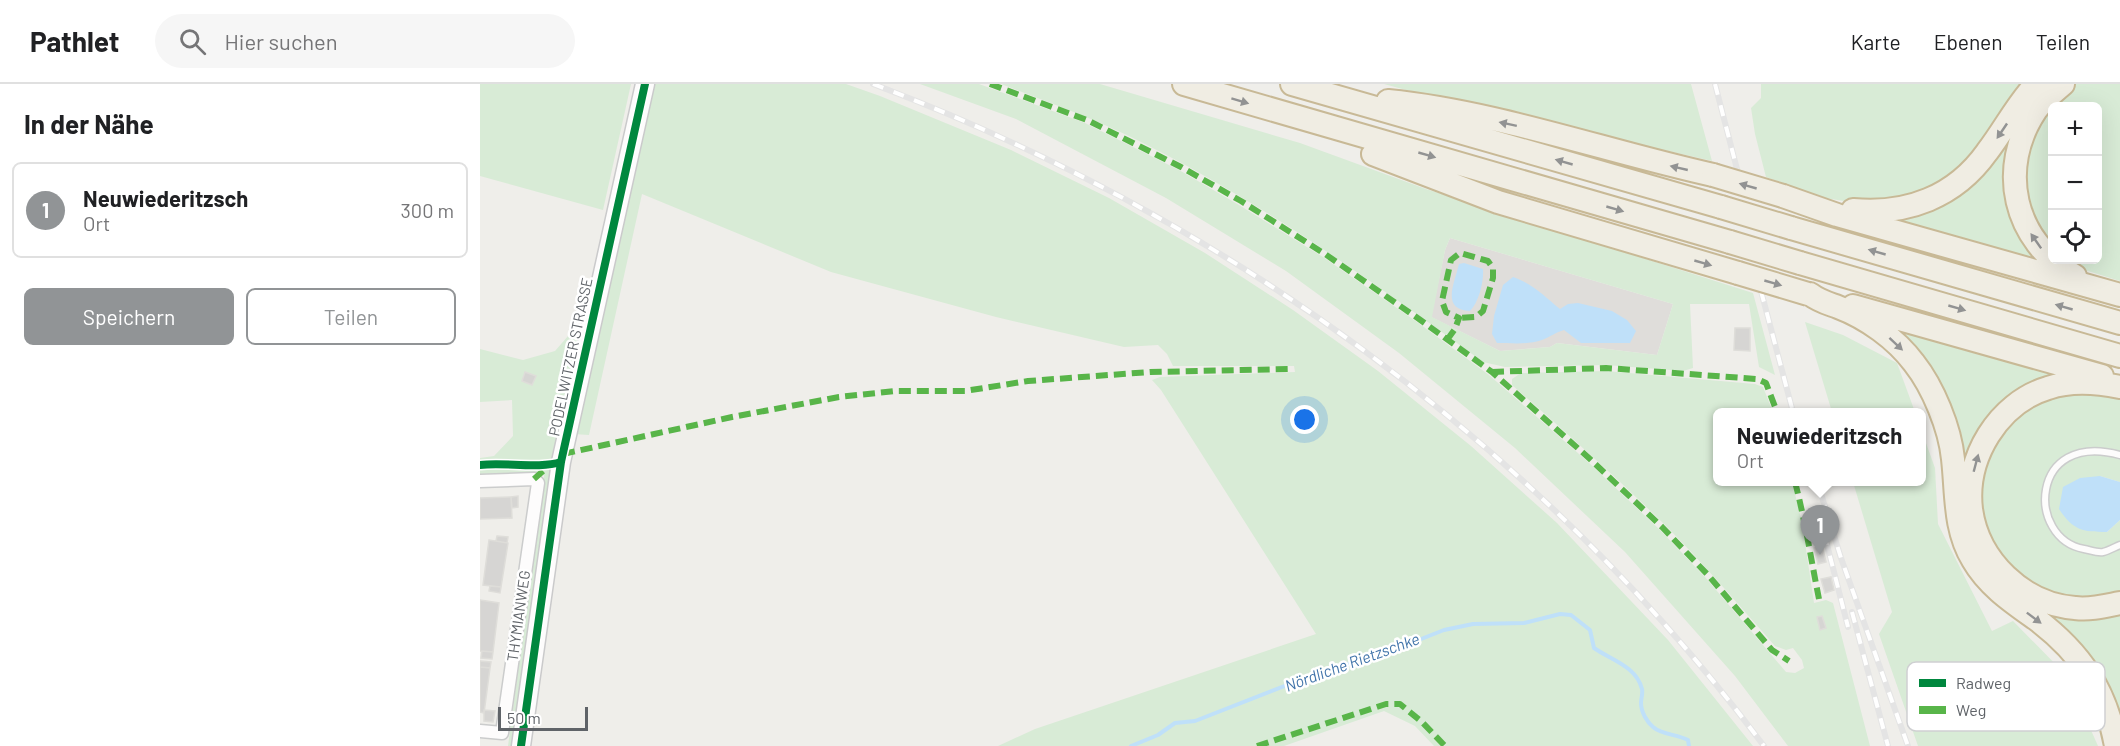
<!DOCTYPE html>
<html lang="de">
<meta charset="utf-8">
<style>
:root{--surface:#fff;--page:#f6f6f6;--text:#202124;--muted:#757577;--line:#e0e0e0;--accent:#919496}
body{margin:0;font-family:Barlow,sans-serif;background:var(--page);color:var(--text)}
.controls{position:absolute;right:18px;top:18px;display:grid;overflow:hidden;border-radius:9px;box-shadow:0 6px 24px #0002}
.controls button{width:54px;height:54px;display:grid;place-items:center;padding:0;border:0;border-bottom:2px solid var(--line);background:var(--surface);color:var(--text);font:30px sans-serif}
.scale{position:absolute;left:18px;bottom:15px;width:90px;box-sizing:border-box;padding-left:6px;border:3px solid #5f6368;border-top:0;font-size:16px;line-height:21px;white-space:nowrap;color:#5f6368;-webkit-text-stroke:4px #fff;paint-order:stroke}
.you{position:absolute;left:825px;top:336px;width:21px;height:21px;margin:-15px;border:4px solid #fff;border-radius:50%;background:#1a73e8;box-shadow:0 0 0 9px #1a73e833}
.badge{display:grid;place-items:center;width:39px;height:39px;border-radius:50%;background:var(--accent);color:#fff;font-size:20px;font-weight:700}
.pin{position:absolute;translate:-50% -50px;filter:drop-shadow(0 2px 3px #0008)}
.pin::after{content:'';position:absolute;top:32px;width:21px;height:18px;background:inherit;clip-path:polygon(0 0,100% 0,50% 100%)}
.popup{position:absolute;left:1233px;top:324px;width:213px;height:78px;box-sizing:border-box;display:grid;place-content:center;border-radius:9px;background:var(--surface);filter:drop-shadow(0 2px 4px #0005);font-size:20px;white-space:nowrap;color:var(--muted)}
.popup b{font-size:22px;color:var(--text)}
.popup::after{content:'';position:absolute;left:50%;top:100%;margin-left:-12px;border:12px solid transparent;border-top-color:var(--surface)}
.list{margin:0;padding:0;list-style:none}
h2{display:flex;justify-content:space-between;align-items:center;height:78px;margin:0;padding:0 24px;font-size:26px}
h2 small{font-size:20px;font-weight:400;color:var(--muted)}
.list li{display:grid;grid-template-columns:39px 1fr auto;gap:18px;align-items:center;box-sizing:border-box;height:96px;margin:0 12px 12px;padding:0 12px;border:2px solid var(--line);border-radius:9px}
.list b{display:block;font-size:22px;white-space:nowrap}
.list p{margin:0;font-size:20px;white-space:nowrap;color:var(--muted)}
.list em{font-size:20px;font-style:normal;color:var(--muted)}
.actions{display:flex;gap:12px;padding:18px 24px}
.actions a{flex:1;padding:14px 0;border:2px solid var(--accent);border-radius:9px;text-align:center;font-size:21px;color:var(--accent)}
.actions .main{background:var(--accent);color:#fff}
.icon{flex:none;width:33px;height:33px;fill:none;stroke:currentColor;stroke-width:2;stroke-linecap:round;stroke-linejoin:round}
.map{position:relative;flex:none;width:1640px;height:662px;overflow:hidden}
header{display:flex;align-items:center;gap:36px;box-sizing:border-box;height:84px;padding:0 30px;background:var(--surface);border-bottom:2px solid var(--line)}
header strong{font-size:28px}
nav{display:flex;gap:33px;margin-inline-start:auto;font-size:21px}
.search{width:420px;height:54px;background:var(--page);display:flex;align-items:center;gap:15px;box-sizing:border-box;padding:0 21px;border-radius:33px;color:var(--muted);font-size:22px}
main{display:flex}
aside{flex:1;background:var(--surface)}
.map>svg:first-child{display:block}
</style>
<header>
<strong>Pathlet</strong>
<div class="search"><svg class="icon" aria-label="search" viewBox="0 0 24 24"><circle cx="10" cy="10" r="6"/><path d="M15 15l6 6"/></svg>Hier suchen</div>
<nav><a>Karte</a><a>Ebenen</a><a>Teilen</a></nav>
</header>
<main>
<aside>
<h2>In der Nähe<small></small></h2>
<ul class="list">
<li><span class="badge">1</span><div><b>Neuwiederitzsch</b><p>Ort</p></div><em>300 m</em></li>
</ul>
<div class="actions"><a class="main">Speichern</a><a>Teilen</a></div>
</aside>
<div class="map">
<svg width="1640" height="662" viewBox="0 0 1640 662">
<rect width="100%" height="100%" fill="#efeeea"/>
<path fill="#dfddda" d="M970,154L1193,220L1177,271L1077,259L1070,263L1020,267L951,233L965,166Z"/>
<path fill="#d8ebd6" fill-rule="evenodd" d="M0,0H151L123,126L0,92Z
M172,0H366L400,12L531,66L629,114L725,169L813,226L898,287L991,362L1077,439L1188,556L1273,662H954L935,642L904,627L804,662H518L555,645L836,550L681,306L672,296L680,293L815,288L814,282H693L687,270L678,261L644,263L516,233L351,188L162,110L109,351L93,350Z
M440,0H499L605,39L699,86L759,121L843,173L937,238L1009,291L1107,377L1180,446L1225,493L1306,588L1315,589L1324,584L1322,576L1313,564L1306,566L1295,562C1259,521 1223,479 1184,440C1135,392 1084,347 1032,301V295L1041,289L1126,287L1275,300L1283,303L1293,328H1238V398H1312L1322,438L1334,519L1346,516L1353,519L1390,662H1308L1255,592L1145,468L1035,364L919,269L806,187L686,114L536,35Z
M521,0H620L820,59L946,105L1273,209L1295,291L1279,283L1269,220H1210L1213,284L1203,287L1126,281L1025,283L1003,278C893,198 782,118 659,57C615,35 568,18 521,0ZM970,154L1193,220L1177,271L1077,259L1070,263L1020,267L952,233L965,166Z
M904,0H1211L1232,77L1153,59L1017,24L926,6Z
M1281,0H1544L1502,58L1477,87L1441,111L1395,122L1345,114L1286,93L1275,50L1271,24L1281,14Z
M1594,0H1640V197L1595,183L1587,176H1618V22H1572V163L1561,153L1542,112V75L1554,41Z
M1532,46L1530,79L1565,178L1402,138L1434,128Z
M1325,238L1363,251L1417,279L1435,328H1352Z
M1411,240L1578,291L1561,298L1485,401L1478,373Z
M95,244L103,247L76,378L0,379V374L14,372L33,352L32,316L0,318V265L43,276L75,267Z
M1573,309H1640V398L1620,392L1627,448L1640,436V512L1624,516L1576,514L1524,482L1500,433L1504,376L1519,347L1545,321Z
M1442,348L1455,384L1458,440L1512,547L1533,537L1587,592L1618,662H1438L1399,550L1412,528L1373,398H1442Z
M40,380L70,383L76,381L36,662H28L64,392L63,388L0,390V382Z
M1640,525V647L1557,526Z"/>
<path fill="#bfe0f9" d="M984,179L1003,185C1004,197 999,218 990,227C961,225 974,201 979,180Z
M1033,193C1053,200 1064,212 1080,225L1088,220L1098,219L1132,227L1147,236L1156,247L1150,259H1101L1084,246C1076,248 1070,253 1062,256C1048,261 1031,259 1017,259L1012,250L1014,232L1023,201Z
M1620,392L1640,398V436L1627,448C1602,448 1593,446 1579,425L1583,403L1600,394Z"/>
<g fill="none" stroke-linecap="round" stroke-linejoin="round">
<path stroke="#bfe0f9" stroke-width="4" d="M1456,644L1483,634L1520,607H1539L1606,629
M651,662L678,651L695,639L715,637L820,596L842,592L860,582L883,577L902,566L936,557L964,546L993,540L1044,539L1080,530L1091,531L1110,546L1114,564C1131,576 1156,582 1162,605C1163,610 1161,614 1161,619C1161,628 1167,638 1173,643C1182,651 1197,650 1208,656L1209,662"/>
</g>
<path fill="#d6d5d3" stroke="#deddd9" stroke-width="1.5" d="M1255,244H1270V267L1254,266Z
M45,288L56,292L52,301L42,297Z
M38,412V423L32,424L31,413Z
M31,413L32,434L0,435V414Z
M17,452L28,453L27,459L16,457Z
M9,456L28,459L21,503L3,501Z
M1342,462L1346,478L1338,480L1334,464Z
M1351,493L1354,506L1345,509L1341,495Z
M10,502L21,503L20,509L9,507Z
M0,516L19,519L13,568L0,567Z
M1342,532L1346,544L1340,546L1337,533Z
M2,567L13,568L12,575L1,574Z
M0,577L11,578L10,584L0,583Z
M0,583L10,584L4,629L0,628Z
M4,626L15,627L13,638L4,637Z"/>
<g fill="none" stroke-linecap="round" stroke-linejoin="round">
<defs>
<path id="lane" d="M1640,371C1549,346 1546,455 1604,465C1610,466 1617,469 1623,468C1628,467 1635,463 1640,461"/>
<path id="street" d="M0,397L54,395L58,399L22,649L0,647"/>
<path id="secondary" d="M41,662L81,378L165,0"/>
<path id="highway" d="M704,0L1250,158
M812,0L1241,123
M1583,0C1574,8 1563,16 1556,26C1517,84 1533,157 1595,192
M908,17C1017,28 1125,67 1233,91
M893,70L1018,118L1258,189
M1303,112L1357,131L1640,211
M1373,126C1427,131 1475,113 1507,68C1524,46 1537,20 1556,0
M1311,144L1640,239
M1320,179L1640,272
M1330,210C1339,217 1347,219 1358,223C1387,234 1416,255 1434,279C1453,303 1470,344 1473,375C1477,410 1474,445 1493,476C1508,502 1532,518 1556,535C1601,569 1626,606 1636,662
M1373,222L1622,292
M1640,303C1616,298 1591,296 1568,304C1518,319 1485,374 1491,425C1498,477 1543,520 1595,524C1611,526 1625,522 1640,519"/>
</defs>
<use href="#lane" stroke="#cbcccc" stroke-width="9"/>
<use href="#street" stroke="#cbcccc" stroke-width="15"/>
<use href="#secondary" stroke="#cacacb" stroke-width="21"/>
<use href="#highway" stroke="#c8b996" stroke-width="26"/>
<use href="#lane" stroke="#fdfcfc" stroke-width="6"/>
<use href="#street" stroke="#fdfcfc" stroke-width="12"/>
<use href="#secondary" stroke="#fdfcfc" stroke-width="18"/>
<use href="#highway" stroke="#f0ede3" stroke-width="22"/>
<defs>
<path id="rail" d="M393,0C744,133 1058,360 1284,662
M1235,0L1258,89
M1281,207L1313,328
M1338,400L1361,474L1428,662
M1339,429L1368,543
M1372,528L1408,662"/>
</defs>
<use href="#rail" stroke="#e4e4e4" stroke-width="6"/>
<use href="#rail" stroke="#fff" stroke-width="4" stroke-dasharray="11" stroke-linecap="butt"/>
<defs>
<path id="highway-bridge" d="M1233,91L1303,112
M1241,123L1311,144
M1250,158L1320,179
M1258,189L1328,210"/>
</defs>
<use href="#highway-bridge" stroke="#c8b996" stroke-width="26" stroke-linecap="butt"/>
<use href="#highway-bridge" stroke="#f0ede3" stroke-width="22"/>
<path stroke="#58b549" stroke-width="6" stroke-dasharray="12 6" stroke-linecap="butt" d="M510,0L607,36L701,83L761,117L845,170L939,235L1012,288L1110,375L1182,443L1228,491L1292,566L1309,577
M967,256L975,245L979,234L966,228L962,217L971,176L980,169L1008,177L1013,184V194L1003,227L996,233L979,234
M1012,288L1126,284L1277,295L1286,299L1297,328
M83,370L252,333L359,313L416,307H485L548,297L670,288L813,285
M54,395L70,381
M1315,398C1325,436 1331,475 1339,515
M777,662L906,620H920L942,638L965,662"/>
<defs>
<path id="cycleway" d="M0,381C25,378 59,385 81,378
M41,662L81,378L165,0"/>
</defs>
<use href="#cycleway" stroke="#fff" stroke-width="11"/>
<use href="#cycleway" stroke="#00873e" stroke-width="8"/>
</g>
<defs><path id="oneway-solid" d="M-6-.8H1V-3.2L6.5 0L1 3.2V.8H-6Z" transform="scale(1.5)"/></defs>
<g fill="#929393">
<use href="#oneway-solid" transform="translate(760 17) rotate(17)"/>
<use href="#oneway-solid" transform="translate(1028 40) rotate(-168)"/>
<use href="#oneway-solid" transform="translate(1522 47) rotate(124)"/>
<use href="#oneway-solid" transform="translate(947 71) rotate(16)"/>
<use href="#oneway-solid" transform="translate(1084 78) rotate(-164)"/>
<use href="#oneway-solid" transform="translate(1199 84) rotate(-167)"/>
<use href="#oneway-solid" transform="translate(1268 102) rotate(-164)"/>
<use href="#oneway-solid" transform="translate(1135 125) rotate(16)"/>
<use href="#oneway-solid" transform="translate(1556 157) rotate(-125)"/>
<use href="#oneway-solid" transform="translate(1397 168) rotate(-164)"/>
<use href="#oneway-solid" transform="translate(1223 179) rotate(16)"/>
<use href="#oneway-solid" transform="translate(1293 199) rotate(16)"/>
<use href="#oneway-solid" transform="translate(1584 223) rotate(-164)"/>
<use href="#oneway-solid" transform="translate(1477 224) rotate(16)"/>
<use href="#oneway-solid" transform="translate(1416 260) rotate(43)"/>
<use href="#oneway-solid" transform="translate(1496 379) rotate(-75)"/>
<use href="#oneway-solid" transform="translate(1554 534) rotate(37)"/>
</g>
<g text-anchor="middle" stroke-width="5" stroke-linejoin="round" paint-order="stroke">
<g font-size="15" fill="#5f6368" stroke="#fff">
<text transform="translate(91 273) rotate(-78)" y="5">PODELWITZER STRASSE</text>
<text transform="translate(39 532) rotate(-82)" y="5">THYMIANWEG</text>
</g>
<g font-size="16" font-style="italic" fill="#4174aa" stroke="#fff">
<text transform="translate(872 578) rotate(-20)" y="6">Nördliche Rietzschke</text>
</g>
</g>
<rect x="1427" y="578" width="198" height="69" rx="9" fill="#fff" stroke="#cfd0d2" stroke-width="1.5"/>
<rect x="1439" y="595" width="27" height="8" fill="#00873e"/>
<rect x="1439" y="622" width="27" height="8" fill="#58b549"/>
<g font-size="16" fill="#5f6368">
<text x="1476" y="605">Radweg</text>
<text x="1476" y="632">Weg</text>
</g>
</svg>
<div class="controls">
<button>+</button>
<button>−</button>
<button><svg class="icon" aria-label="locate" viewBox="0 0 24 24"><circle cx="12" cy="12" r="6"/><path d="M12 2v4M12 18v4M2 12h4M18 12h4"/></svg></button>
</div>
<div class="scale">50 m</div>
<div class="you"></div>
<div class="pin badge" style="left:1340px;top:471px">1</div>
<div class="popup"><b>Neuwiederitzsch</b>Ort</div>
</div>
</main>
